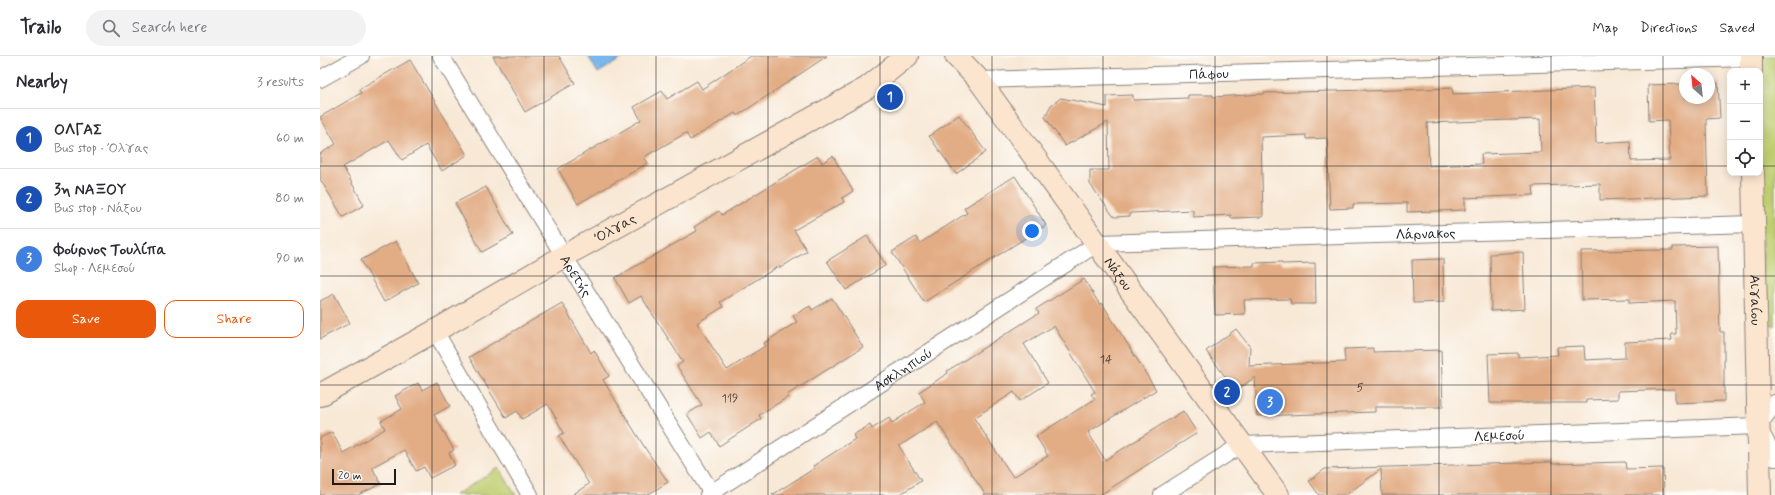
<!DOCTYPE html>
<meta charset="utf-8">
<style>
:root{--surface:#fff;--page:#f2f2f3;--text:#2b2b33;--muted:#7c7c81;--line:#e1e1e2;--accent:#ea580c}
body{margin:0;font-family:Mynerve,sans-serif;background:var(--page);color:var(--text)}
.controls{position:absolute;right:12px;top:12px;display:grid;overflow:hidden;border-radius:8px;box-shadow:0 2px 10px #0003}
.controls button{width:36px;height:36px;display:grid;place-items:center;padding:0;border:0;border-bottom:1px solid var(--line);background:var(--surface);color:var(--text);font:20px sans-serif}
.compass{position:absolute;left:1359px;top:12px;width:36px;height:36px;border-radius:50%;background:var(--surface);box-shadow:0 2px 10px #0003;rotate:333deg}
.scale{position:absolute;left:12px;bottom:10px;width:64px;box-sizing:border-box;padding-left:4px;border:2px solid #1c1c1c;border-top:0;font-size:11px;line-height:14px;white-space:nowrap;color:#1c1c1c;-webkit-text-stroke:3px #fdfcf7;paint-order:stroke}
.you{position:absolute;left:712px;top:175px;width:14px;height:14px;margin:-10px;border:3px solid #fff;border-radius:50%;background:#1a73e8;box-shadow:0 0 0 6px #1a73e833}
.badge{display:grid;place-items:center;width:26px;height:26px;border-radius:50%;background:var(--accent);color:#fff;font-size:13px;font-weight:700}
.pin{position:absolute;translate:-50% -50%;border:2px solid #fff;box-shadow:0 1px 4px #0006}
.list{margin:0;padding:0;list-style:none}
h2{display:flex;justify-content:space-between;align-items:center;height:52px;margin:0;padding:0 16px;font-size:17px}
h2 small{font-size:13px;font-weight:400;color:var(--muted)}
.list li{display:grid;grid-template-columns:26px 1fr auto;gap:12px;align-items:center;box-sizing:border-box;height:60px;padding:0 16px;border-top:1px solid var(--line)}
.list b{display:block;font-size:15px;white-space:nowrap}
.list p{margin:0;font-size:13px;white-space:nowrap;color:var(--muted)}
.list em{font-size:13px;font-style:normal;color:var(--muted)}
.actions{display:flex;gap:8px;padding:12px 16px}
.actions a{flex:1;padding:9px 0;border:1px solid var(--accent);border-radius:12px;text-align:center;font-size:14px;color:var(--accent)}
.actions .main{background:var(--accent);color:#fff}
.icon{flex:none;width:22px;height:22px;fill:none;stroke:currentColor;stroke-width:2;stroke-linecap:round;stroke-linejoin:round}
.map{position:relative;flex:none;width:1455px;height:439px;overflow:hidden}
header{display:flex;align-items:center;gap:24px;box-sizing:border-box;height:56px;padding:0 20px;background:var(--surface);border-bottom:1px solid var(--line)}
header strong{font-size:19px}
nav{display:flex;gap:22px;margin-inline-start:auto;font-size:14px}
.search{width:280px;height:36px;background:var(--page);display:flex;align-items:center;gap:10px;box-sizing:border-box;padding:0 14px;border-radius:22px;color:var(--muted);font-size:15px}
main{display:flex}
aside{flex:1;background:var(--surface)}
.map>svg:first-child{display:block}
</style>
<header>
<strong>Trailo</strong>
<div class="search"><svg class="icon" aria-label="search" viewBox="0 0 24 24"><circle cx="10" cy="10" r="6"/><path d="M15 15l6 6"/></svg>Search here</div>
<nav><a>Map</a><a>Directions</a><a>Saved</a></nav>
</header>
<main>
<aside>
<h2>Nearby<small>3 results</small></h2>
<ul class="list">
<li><span class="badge" style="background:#1a4fb4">1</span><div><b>ΟΛΓΑΣ</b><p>Bus stop · Όλγας</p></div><em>60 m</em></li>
<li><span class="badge" style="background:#1a4fb4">2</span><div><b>3η ΝΑΞΟΥ</b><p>Bus stop · Νάξου</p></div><em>80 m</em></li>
<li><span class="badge" style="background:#3f7fe0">3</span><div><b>Φούρνος Τουλίπα</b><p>Shop · Λεμεσού</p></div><em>90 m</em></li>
</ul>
<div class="actions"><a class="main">Save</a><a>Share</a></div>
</aside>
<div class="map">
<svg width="1455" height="439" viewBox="0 0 1455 439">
<rect width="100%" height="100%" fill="#fdfcf7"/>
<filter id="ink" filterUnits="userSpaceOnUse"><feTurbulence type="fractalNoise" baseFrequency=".025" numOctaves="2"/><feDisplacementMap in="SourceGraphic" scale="8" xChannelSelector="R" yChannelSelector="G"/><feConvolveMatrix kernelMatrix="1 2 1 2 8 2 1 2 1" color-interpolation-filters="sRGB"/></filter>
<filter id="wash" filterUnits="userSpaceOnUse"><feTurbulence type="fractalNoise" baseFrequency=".012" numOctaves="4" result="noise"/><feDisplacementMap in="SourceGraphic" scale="16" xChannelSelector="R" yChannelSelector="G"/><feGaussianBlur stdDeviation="0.9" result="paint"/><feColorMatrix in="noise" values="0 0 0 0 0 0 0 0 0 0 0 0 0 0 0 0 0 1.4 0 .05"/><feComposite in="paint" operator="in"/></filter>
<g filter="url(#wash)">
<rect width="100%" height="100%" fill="#f8e8d6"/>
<path fill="#bfcd6e" stroke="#6e7445" d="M1437,0H1455V270L1444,265L1440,117V15Z
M179,412L196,439H135Z"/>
<path fill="#7ab7ec" stroke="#4b6a84" d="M268,0H303L304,1L278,17Z"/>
<g id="blocks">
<path fill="#e2ac84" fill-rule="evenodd" d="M173,0H239L255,27L205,56Z
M431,0H507L417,60L415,57L370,84L366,77L324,101L328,107L258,148L238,113L321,64L314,51L342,35L347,43L377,25L382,33Z
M90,4L147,99L122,115L106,89L82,104L69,84L23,111L44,149L23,161L0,123V98L16,88L0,61L41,37L39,33Z
M1389,27H1398L1400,62L1386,63L1388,140L1280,144V128L1213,130L1214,139L1145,142V154L1087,156V147L1033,148V152L1010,153L1007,82L986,83V79L941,81L943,161L911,162V159L873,161V154L810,157V160L794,161L770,128V114H789L788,66L745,90L725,61L731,49L741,42L787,51V40L813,39V44L868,42V39H893V41L944,38V37L1046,34V35L1132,32L1133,38L1274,32L1276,87L1310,85L1311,105L1350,104L1348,64L1329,65L1328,29L1365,28V42H1389ZM1220,63L1221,96L1161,98L1162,108L1109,110L1107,67Z
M639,59L666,96L636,118L609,80Z
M498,100L502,107L513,100L533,135L522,142L524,146L474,174L487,195L460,212L459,210L400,246L403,251L377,267L407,314L445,290L444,287L477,266L473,260L490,250L492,254L512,242L543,291L467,339L468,341L439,359L441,363L399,390L391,376L382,382L367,358L382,349L357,310L363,306L321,240L309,247L295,222L377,175L374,171L399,155L402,159Z
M695,120L726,169L604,246L572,196L596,181L600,187L647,157L644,152Z
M166,131L193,179L162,196L135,147Z
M547,180L566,209L526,234L507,205Z
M76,185L98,227L64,246L41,204Z
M1398,190L1400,276H1404V345L1355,347V333L1298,335V343L1266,344V347H1170L1168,298L1198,297V301L1238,299L1237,291L1264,290L1265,304L1305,302V286L1352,284L1351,278H1356L1355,245L1309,247V243L1262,244L1261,195L1353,194V191Z
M1203,196L1205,253L1171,255L1170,198Z
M1123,203L1124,246L1093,247L1092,204Z
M962,206V208L995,207L996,248H971L970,243L924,244L925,258L895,259L893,211L934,210V207Z
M764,223L780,249L782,247L836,334L768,376L785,404L863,355L877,377L780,439H663L665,438L617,366L579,390L601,425L579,439H452L495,412L493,410L535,383L533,379L550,369L552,373L569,362L572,367L605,346L599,336L628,317L627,315L719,257L716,253ZM734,270L775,336L771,338L775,343L716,380L728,400L693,421L654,362L694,336L700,345L728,327L704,288Z
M14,238L30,267L0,283V245Z
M242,247L271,297L274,294L289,320L283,324L325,392L348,426L327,439H252L269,428L239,380L244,377L228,348L202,363L197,355L186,362L149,301Z
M916,273L930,291L929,310L1025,306L1024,293L1053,292V296L1121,294L1123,351H1055V356L937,360L935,321L916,335L886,295Z
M117,326L130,350L114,359L134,394L129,397L135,409L110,422L104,411L96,415L84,394L52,411L61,428L38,439H0V382L12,376L23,397L65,373L61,365L82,353L75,340L98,327L102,334Z
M1232,406V408L1305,406L1306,413L1343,412L1344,439H1062L1061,413L1026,439H999L989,425L1005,413Z"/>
</g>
</g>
<g filter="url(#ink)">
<use href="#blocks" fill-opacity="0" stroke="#8a8279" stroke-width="1"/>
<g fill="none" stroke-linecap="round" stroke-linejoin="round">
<defs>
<g id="street">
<path id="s1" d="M121,0L244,200L393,439"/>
<path d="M0,23L41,0"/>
<path id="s2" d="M659,24L1431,2"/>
<path d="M115,275L210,439"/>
<path d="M1438,370L1455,347"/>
<path d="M1439,373L1455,402"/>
<path id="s3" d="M388,439L778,187L1434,168"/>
<path id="s4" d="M842,439L921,389L1438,370"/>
</g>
<g id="secondary">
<path id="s5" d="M636,0L659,24L958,439"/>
<path d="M1431,0V15"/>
<path id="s6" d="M1433,117L1440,439"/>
<path id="s7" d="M0,339L115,275L244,200L547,32L587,0"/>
</g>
</defs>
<use href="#street" stroke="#8a8279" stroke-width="18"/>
<use href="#secondary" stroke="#8a8279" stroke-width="24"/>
<use href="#street" stroke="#fff" stroke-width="16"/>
<use href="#secondary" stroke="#fce5cf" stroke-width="22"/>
</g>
</g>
<path fill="none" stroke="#1c1c1c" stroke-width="1" stroke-opacity="0.55" d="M112,0V439M224,0V439M336,0V439M448,0V439M560,0V439M672,0V439M783,0V439M895,0V439M1007,0V439M1119,0V439M1231,0V439M1343,0V439M0,110H1410M1440,110H1455M0,220H1455M0,329H1455"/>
<g text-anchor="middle" stroke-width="3" stroke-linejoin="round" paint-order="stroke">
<g font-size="12" fill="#4e4036">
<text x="786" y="307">14</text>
<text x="1040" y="335">5</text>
<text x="410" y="346">119</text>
</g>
<g font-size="14" fill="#1c1c1c" stroke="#fdfcf7">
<text dy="5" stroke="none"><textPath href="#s2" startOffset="230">Πάφου</textPath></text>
<text dy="5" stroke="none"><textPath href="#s7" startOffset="339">Όλγας</textPath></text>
<text dy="5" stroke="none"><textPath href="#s3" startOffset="792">Λάρνακος</textPath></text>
<text dy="5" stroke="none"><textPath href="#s5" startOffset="272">Νάξου</textPath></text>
<text dy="5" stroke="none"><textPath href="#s1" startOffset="258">Αρετής</textPath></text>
<text dy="5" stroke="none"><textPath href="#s6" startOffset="127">Αιγαίου</textPath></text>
<text dy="5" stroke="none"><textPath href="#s3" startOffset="232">Ασκληπιού</textPath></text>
<text dy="5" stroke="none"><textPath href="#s4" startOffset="352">Λεμεσού</textPath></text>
</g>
</g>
</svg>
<div class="controls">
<button>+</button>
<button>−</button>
<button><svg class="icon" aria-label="locate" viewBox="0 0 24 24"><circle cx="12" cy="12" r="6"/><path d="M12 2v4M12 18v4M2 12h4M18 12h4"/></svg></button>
</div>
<svg class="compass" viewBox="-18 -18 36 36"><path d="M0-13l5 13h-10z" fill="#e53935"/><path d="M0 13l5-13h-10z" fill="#7c7c81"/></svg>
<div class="scale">20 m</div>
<div class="you"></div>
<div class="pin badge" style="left:570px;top:41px;background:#1a4fb4">1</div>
<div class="pin badge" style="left:907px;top:336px;background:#1a4fb4">2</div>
<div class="pin badge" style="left:950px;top:346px;background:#3f7fe0">3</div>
</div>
</main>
